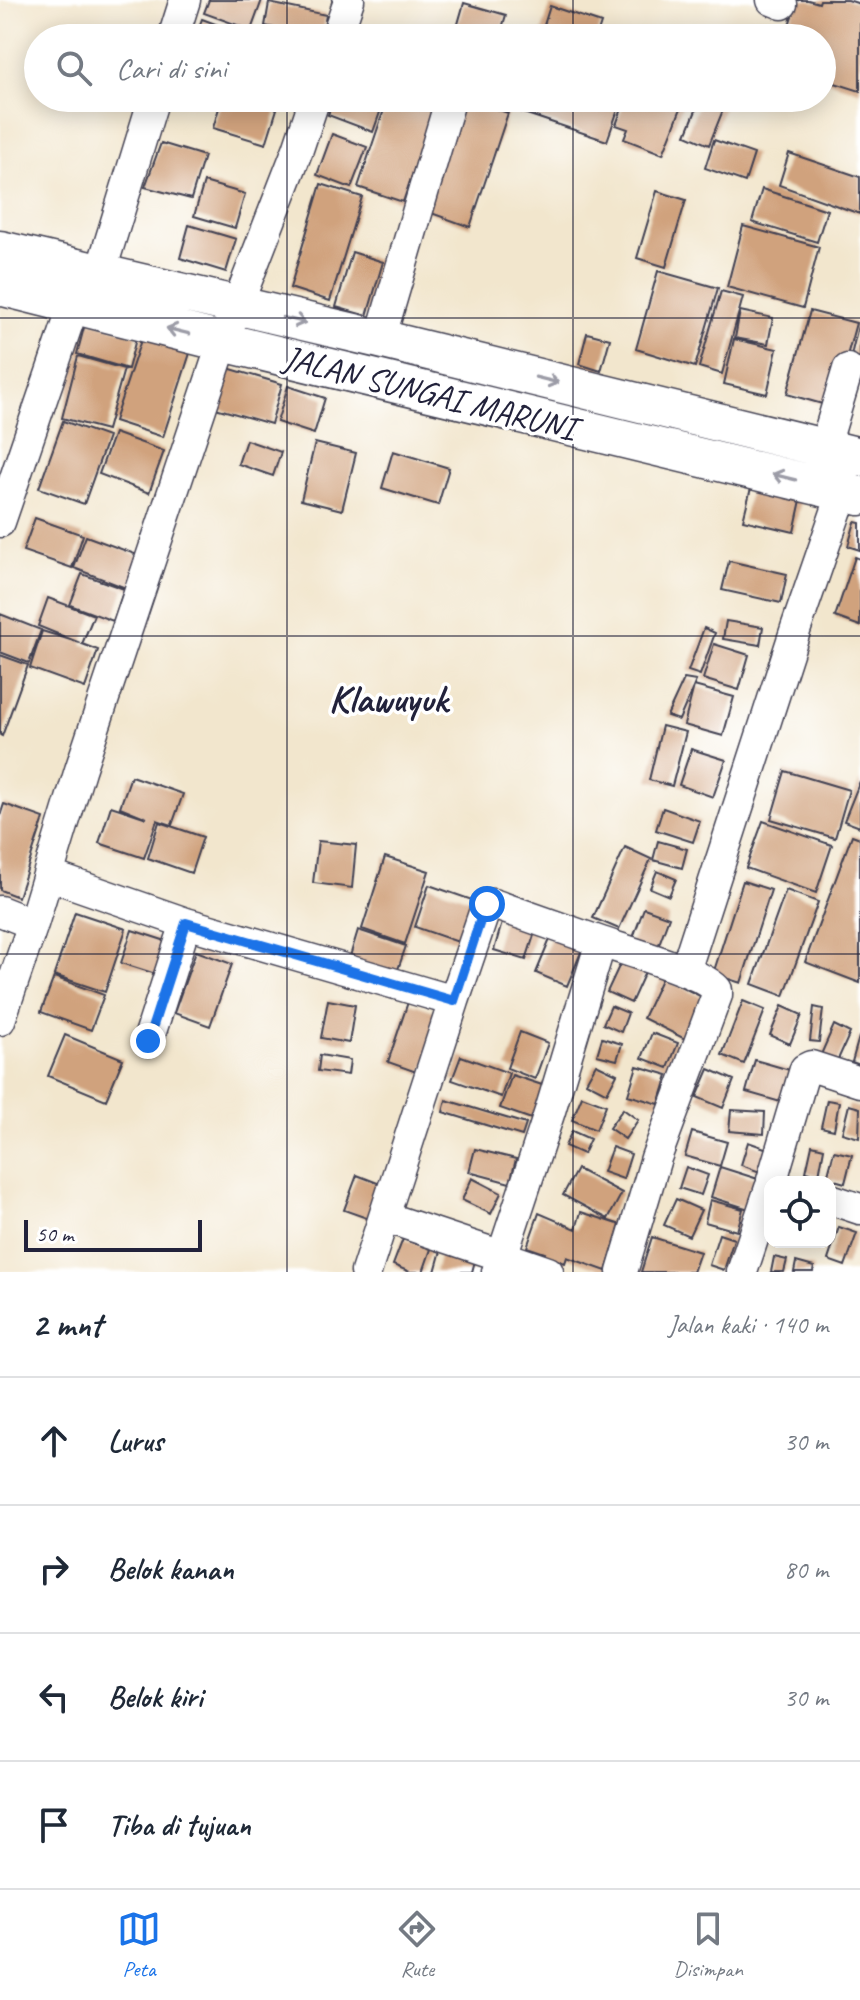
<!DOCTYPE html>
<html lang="id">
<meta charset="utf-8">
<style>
:root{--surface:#fff;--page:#f6f6f7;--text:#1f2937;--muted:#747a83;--line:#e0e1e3;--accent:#1a73e8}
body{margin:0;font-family:Caveat,sans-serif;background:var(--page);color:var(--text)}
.controls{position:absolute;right:24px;bottom:24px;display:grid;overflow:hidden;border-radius:16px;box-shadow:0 4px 20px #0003}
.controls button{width:72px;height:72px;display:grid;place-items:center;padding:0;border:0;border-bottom:2px solid var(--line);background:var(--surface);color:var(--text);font:40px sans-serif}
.scale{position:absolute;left:24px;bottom:20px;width:178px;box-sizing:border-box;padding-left:8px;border:4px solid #22223b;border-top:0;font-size:22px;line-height:28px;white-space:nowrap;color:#22223b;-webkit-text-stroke:6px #fff;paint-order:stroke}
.stop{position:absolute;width:24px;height:24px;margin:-18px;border:6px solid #1a73e8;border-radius:50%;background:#fff}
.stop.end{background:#1a73e8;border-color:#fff;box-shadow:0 2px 8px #0008}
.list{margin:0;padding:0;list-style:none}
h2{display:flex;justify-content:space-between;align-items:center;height:104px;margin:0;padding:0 32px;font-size:34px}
h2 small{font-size:26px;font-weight:400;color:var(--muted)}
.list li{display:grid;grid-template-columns:52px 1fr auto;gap:24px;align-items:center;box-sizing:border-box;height:128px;padding:0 32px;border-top:2px solid var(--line)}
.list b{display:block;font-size:30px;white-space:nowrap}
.list em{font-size:26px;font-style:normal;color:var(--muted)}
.icon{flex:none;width:44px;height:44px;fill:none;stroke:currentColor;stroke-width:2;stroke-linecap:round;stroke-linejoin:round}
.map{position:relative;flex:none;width:860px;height:1272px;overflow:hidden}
.search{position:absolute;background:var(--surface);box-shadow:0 4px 20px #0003;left:24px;right:24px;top:24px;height:88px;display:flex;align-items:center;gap:20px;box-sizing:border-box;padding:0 28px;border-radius:44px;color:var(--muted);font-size:30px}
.sheet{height:616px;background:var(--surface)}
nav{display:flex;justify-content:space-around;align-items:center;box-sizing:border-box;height:112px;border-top:2px solid var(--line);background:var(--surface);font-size:22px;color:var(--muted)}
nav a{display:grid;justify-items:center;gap:4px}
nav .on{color:var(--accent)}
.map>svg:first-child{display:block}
</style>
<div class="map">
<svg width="860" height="1272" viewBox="0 0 860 1272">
<rect width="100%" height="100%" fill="#fff"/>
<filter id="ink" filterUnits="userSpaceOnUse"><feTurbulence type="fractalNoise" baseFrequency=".0125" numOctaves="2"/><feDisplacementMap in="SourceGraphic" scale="16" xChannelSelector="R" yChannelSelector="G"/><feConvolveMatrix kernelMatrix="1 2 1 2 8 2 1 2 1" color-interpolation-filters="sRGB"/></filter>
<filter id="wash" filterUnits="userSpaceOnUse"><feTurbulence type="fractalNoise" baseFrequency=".006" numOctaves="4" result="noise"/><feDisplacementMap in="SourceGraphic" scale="32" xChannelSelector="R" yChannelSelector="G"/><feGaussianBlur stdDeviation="1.8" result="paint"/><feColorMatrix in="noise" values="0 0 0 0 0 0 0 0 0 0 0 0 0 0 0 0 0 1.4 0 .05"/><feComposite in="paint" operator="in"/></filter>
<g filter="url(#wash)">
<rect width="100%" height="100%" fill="#f2e6cd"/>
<g id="blocks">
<path fill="#d0a27d" d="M209,0H262L251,30L204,13Z
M797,0H808L819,3L820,0H848L860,4V91L822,79V38H785Z
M269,3L326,15L322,38L265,26Z
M464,3L506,15L499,38H454Z
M550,6L601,23L596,38H540Z
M202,19L253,38H195Z
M222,98H239L277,109L266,144L213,128Z
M334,98H385L373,132L328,115Z
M388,98H438L403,202L358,187Z
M464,98L508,113L470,227L420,209Z
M512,98H602L620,104L607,141L509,108Z
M626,98L638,103L640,98H685L663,154L624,139L628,129L616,125Z
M701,98H722L727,100L709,145L686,135Z
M332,134L367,147L351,188L317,175Z
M714,140L754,154L745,182L705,168Z
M161,143L204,156L191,199L145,187Z
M789,153L860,177V214L779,185Z
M204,182L245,194L235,228L194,216Z
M321,184L362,197L330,301L290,288Z
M762,189L827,210L817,242L752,222Z
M657,191L686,200L666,267L637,258Z
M189,225L236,239L226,272L180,258Z
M743,226L819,247L803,308L727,287Z
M352,252L383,262L367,316L336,307Z
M658,271L718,288L695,367L636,349Z
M721,291L743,297L722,374L699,367Z
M740,311L773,318L768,344L735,338Z
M810,311L856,323L833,407L787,394Z
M86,320L137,335L128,369L77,354Z
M859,322L860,323V367L849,364Z
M587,333L610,339L601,371L579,364Z
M143,334L191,350L163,437L114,421Z
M734,339L777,349L767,394L724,384Z
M78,356L124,369L107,430L62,418Z
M224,367L282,384L271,424L212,407Z
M288,386L325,398L314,434L277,422Z
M63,421L108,437L84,504L39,488Z
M114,433L164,451L149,493L99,474Z
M246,440L281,452L273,476L238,464Z
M315,443L356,453L342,510L301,500Z
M393,451L449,468L438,505L382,488Z
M751,488L801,500L794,532L743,520Z
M35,518L83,535L72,568L23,551Z
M855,522L860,523V550L848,546Z
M86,536L143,557L131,590L74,568Z
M855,557L860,559V626L835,617Z
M729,561L787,574L781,603L722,590Z
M82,574L124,589L113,621L70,605Z
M48,598L94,615L82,644L98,650L85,688L30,668L42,631L80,643L38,626Z
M0,614L41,630L29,663L0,652Z
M726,621L763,627L760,645L723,639Z
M704,628L715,633L700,675L688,671Z
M714,644L749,655L739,690L703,679Z
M0,655L28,665L2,736L0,735Z
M684,679L696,681L679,720L667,716Z
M694,686L734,697L723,736L684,725Z
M662,726L686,732L672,786L649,780Z
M691,749L726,760L713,797L679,785Z
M785,771L849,790L835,838L771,819Z
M131,776L183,794L172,825L157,820L144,858L99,843L111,806L147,818L120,807Z
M860,781V827L844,821Z
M4,804L44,818L18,897L0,890V816Z
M663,808L700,821L693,842L656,830Z
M763,821L832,845L816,893L746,868Z
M159,822L203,837L191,873L148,858Z
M852,835L860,838V983L805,962Z
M318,841L356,845L352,888L313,883Z
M658,841L687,849L682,868L653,860Z
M625,847L651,859L619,929L593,918Z
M385,857L429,871L405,944L362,929Z
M657,871L676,879L669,896L650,888Z
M743,881L771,890L741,983L713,974Z
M429,885L478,902L464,944L415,927Z
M786,890L818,902L784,996L752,984Z
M644,908L669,917L655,955L630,946Z
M75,912L126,929L105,992L54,975Z
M504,916L537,926L526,960L494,950Z
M132,930L169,942L159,975L121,963Z
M358,930L406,946L395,978L348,963Z
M553,932L584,945L567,986L536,973Z
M196,951L232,964L210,1026L174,1013Z
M621,962L645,972L631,1003L607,992Z
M54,977L104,995L91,1030L41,1012Z
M662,977L710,1001L691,1042L643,1018Z
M328,1000L355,1005L349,1043L321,1038Z
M743,1001L765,1010L744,1064L722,1055Z
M408,1002L443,1014L422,1074L388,1062Z
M611,1006L628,1013L621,1032L603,1024Z
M782,1006L802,1015L790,1044L770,1035Z
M814,1007L823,1009L819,1042L810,1041Z
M834,1025L850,1033L835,1066L819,1059Z
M520,1032L548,1043L535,1079L507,1068Z
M652,1033L678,1043L668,1068L642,1058Z
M65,1035L123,1059L106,1100L48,1076Z
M859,1037H860V1065L852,1062Z
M602,1038L622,1044L617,1060L597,1055Z
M320,1055L350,1060L348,1075L318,1071Z
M461,1056L509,1073L501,1097L452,1080Z
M755,1060L793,1071L784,1103L746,1092Z
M596,1064L617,1074L607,1093L586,1082Z
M637,1066L668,1075L659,1104L628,1095Z
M709,1069L734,1080L723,1108L697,1097Z
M512,1075L551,1088L540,1122L500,1108Z
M582,1096L606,1105L596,1130L572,1120Z
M446,1100L526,1124L522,1136L443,1112Z
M827,1100L839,1102L834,1130L821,1127Z
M849,1105L860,1108L859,1138L842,1133Z
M623,1109L638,1120L625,1139L609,1128Z
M731,1110L765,1112L764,1134L729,1131Z
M572,1131L590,1139L583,1154L565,1146Z
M692,1132L727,1142L720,1166L685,1156Z
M748,1142L776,1152L768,1175L741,1165Z
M812,1145L824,1148L819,1175L806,1172Z
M612,1147L631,1154L623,1179L603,1172Z
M475,1149L516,1159L510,1183L469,1172Z
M834,1151L852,1155L845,1183L827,1178Z
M686,1167L708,1175L701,1195L679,1188Z
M720,1167L761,1180L752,1210L711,1197Z
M577,1169L622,1193L608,1219L563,1195Z
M357,1175L388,1187L375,1221L344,1210Z
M472,1178L501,1193L491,1214L462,1200Z
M676,1199L701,1210L689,1236L664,1225Z
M710,1200L743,1209L737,1231L705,1222Z
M581,1212L621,1225L606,1271L567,1257L565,1263L544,1255L545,1253L527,1247L539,1213L576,1229Z
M839,1227L857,1233L845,1266L828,1260Z
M719,1234L734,1239L724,1270L709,1265Z
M652,1237L700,1252L693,1272H641Z
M403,1239L431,1249L423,1272H410L393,1265Z
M803,1242H822L820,1250L803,1245Z
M442,1247L476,1257L472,1272H435Z
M774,1257L787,1260L784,1272H771Z
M796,1262L814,1267L813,1272H794Z"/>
</g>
</g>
<g filter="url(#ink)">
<use href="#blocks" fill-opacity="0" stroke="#413f51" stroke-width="2"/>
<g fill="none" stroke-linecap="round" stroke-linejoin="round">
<defs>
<path id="minor" d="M772,0L782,4
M173,38L185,0
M336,38L349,0
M100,274L154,98
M380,339L450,101
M824,449L848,369
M0,522L74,305
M48,875L186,923L454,1001L487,904H493L601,942
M0,911L33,924
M685,971L796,628L843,492
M0,1020L33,924L80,770L223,342L298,149L315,98
M148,1041L186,923
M777,1182L772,1180L805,1069L811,1066L860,1082
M830,1199L860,1209
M385,1217L502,1256L497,1272
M366,1272L454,1001
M548,1272L502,1256L550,1111L601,942C624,950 705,973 717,990V995L656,1158L622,1272
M742,1272L770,1188"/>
<path id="major" d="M0,250L380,339L860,457
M0,286L223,342L860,496"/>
</defs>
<use href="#minor" stroke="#413f51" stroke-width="33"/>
<use href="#major" stroke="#413f51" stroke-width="41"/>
<use href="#minor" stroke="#fff" stroke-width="30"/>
<use href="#major" stroke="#fff" stroke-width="38"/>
</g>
<defs><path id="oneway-shaft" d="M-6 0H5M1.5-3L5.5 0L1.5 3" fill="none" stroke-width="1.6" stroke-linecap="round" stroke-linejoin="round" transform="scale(2)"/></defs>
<g stroke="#9c9ca7">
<use href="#oneway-shaft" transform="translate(294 320) rotate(13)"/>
<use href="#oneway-shaft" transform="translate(178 331) rotate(-166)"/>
<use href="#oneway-shaft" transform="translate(547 380) rotate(14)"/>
<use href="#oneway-shaft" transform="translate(784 477) rotate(-166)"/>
</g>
</g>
<g fill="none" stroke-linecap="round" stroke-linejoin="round" filter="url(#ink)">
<path stroke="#1a73e8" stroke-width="10" d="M148,1041L186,923L454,1001L484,909L487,904"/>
</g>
<path fill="none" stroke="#22223b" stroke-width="2" stroke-opacity="0.55" d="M287,0V38M573,0V38M287,98V1272M573,98V1272M0,318H860M0,636H860M0,954H860"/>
<g text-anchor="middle" stroke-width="7" stroke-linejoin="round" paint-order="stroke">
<g font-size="34" fill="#22223b" stroke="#fff">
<text transform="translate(430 392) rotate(14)" y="12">JALAN SUNGAI MARUNI</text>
</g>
<g font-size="38" font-weight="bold" fill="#22223b" stroke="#fff">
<text x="388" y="712">Klawuyuk</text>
</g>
</g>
</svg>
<div class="controls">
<button><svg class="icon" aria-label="locate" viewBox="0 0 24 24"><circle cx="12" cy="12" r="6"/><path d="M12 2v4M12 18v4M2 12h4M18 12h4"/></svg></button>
</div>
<div class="scale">50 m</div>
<div class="stop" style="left:487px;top:904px"></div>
<div class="stop end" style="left:148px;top:1041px"></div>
<div class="search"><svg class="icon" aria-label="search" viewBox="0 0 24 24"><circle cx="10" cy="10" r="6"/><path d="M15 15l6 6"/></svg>Cari di sini</div>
</div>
<section class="sheet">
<h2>2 mnt<small>Jalan kaki · 140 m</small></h2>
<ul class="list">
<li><svg class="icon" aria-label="ahead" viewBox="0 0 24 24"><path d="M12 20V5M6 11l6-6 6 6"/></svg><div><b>Lurus</b></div><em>30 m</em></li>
<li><svg class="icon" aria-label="right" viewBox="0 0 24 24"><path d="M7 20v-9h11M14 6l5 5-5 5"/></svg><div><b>Belok kanan</b></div><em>80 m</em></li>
<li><svg class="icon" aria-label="left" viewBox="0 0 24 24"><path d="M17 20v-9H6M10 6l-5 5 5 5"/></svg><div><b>Belok kiri</b></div><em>30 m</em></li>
<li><svg class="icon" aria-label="arrive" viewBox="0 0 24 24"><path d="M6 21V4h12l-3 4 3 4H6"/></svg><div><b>Tiba di tujuan</b></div></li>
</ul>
</section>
<nav>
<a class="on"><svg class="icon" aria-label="map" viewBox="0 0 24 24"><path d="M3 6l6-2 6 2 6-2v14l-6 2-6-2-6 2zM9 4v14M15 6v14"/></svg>Peta</a>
<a><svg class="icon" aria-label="directions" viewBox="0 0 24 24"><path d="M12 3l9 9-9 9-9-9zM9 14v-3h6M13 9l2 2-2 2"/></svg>Rute</a>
<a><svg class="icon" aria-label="saved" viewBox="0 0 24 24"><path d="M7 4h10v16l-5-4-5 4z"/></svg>Disimpan</a>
</nav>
